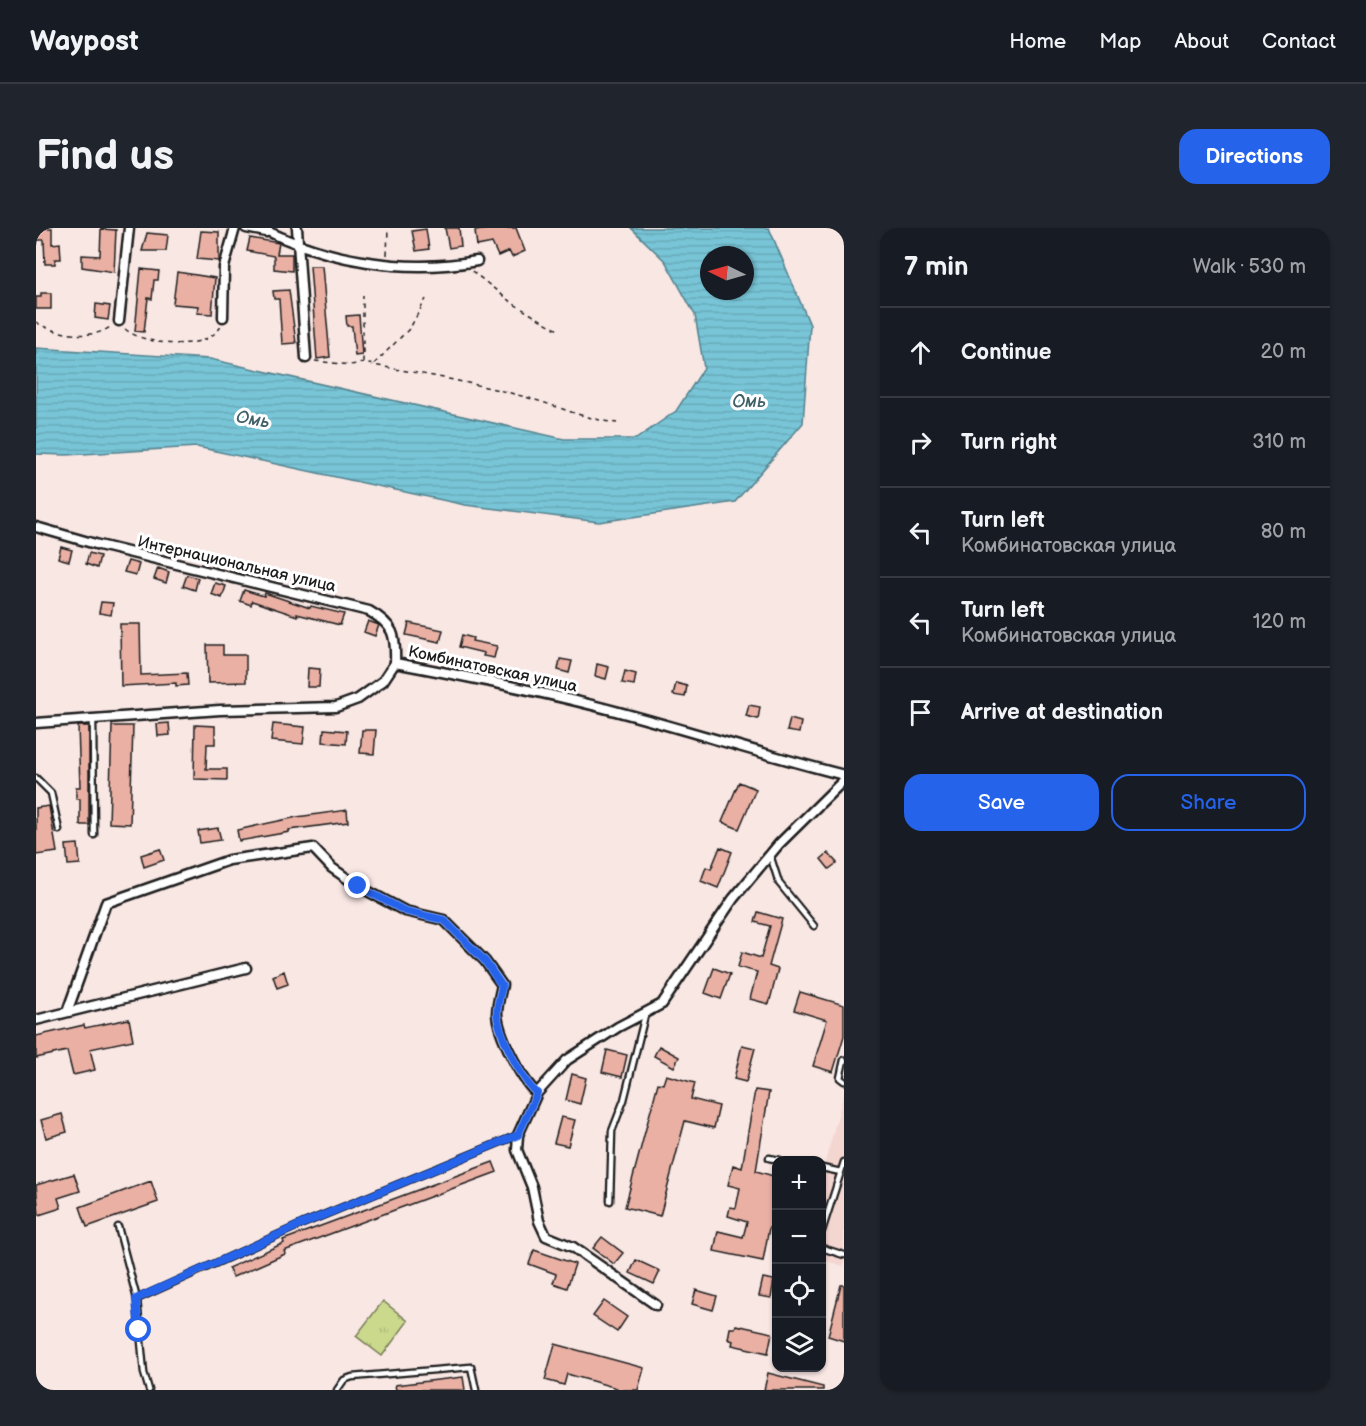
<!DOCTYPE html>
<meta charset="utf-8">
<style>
:root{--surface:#171b24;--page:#20242c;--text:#f1f3f6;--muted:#9ea1a6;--line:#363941;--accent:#2563eb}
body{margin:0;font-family:"Balsamiq Sans",sans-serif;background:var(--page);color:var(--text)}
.controls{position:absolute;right:18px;bottom:18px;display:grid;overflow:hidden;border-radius:12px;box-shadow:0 2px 4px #0004}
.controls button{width:54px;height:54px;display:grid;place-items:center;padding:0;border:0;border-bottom:2px solid var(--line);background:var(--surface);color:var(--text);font:30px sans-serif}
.compass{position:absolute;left:664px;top:18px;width:54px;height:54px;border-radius:50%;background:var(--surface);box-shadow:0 2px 4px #0004;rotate:275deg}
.stop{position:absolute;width:18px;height:18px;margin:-14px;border:4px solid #2563eb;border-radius:50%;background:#fff}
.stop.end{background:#2563eb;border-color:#fff;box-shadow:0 2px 6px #0008}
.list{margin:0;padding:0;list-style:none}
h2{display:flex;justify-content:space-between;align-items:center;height:78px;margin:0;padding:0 24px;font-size:26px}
h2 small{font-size:20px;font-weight:400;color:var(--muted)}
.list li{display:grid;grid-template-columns:39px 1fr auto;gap:18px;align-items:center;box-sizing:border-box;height:90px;padding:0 24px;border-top:2px solid var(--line)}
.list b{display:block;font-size:22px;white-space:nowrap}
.list p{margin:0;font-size:20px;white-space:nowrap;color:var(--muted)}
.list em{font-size:20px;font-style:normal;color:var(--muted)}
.actions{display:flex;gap:12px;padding:18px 24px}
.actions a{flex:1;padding:14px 0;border:2px solid var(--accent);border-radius:18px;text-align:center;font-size:21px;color:var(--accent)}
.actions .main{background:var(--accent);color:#fff}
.icon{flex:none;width:33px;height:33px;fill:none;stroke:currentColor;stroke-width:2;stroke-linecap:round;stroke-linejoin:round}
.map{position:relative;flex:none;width:808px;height:1162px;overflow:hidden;border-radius:18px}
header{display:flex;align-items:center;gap:36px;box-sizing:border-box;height:84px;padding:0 30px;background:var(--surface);border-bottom:2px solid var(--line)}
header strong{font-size:28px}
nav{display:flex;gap:33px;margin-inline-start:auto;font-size:21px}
.intro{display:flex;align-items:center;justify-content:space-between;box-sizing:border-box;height:144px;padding:0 36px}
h1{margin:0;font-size:42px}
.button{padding:15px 27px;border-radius:18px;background:var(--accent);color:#fff;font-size:21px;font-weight:700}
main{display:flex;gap:36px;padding:0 36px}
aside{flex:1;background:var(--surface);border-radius:18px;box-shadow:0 2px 4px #0004}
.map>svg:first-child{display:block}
</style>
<header>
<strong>Waypost</strong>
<nav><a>Home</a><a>Map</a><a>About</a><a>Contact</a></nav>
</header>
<div class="intro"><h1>Find us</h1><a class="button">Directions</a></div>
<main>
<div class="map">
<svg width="808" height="1162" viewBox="0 0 808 1162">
<defs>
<pattern id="park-tufts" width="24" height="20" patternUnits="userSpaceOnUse" patternTransform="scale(1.5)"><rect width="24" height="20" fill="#cbd98d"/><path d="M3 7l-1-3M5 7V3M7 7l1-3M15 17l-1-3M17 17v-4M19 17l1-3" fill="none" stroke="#aeba79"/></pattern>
<pattern id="water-rules" width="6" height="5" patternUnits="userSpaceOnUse" patternTransform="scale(1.5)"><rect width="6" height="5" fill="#78c5d7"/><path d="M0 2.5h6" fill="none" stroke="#67a9b8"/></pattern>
</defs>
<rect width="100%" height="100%" fill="#f9e7e4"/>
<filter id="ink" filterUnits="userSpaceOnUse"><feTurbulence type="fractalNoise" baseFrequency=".0167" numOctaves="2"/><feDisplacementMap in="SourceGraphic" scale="12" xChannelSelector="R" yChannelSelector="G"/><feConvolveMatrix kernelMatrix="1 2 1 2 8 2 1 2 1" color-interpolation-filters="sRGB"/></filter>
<g filter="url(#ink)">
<path fill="#f4d6d1" d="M808,865V1038L786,1032V945Z"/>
<path fill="url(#park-tufts)" stroke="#747a54" stroke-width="1.5" d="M347,1073L372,1093L346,1128L320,1108Z"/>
<path fill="url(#water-rules)" stroke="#53818c" stroke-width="1.5" fill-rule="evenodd" d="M595,0H733L774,97L767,195L699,274L563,294L429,277L161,219L31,227L0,226V120L174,131L528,211H600L640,183L668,140L659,87L629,33ZM673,27H709V63H673Z"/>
<path fill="#eab0a4" stroke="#1c1c1c" stroke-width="1.5" d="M0,0H16V16L24,15L25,31H19V36H9L8,12H2Z
M409,0H423L425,18L413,20Z
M459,0H480L489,23L476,29L473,23L462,28L456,15L441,18L439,3Z
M65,1L80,2L78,44L46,39V27L64,28Z
M390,1L393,21L380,23L376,3Z
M165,3L183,4V33L161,31Z
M111,5L132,7L130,23H106Z
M214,10L243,15L241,26H256V43L238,41V28L211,23Z
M274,38H286L294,129L281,131Z
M105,41L123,43L122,52H118L116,71L112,70L108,104L99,103Z
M141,44L179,50L176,86L161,85L162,78L137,76Z
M253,62L260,115L246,116L243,71H238L237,63Z
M5,65H15V81H0V69H5Z
M60,76L74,78L72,92L59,90Z
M323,87L326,127L319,128L316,98H311L310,88Z
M25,319L36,322L33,333L22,330Z
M53,325L64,328L61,340L50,336Z
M92,333L103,336L100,347L88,344Z
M122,340L133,344L130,355L118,351Z
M151,347L162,350L159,362L147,358Z
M179,355L190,358L186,370L175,366Z
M208,362L228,368L229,365L274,380L275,378L308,386L304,397L261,386V388L216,373L215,377L204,373Z
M65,374L77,375L75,387L63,385Z
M332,393L343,397L339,408L328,404Z
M373,395L407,402L404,414L370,407Z
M84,396H104L105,447L151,445L152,457L140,458V455L85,458Z
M426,407L437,410L436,413L461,418L458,430L447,428L448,425L423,419Z
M171,417H187V427H210V454L172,455Z
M524,431L536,433L533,445L522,442Z
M561,436L573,439L570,451L559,448Z
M272,440L284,441L283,459H271Z
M589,443L600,446L598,457L586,455Z
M640,455L651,458L649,469L637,467Z
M713,477L724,479L722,491L710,488Z
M754,491L765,494L763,505L751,503Z
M133,495L134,507L122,508L121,496Z
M237,496L269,499L267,516L235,513Z
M159,497L179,498V516H171L170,541H191V552L158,551Z
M42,498H53V597H44V571H40V559H44Z
M76,498H97L94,596L73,595Z
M288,501L311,503L310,516L287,514Z
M326,502H340L338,526L324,525Z
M703,554L720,561L703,601L686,594Z
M13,578L21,624L0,627V580Z
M311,582L312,594L253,602V604L203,613L201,602L261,589Z
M182,600L185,612L164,615L162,603Z
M42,616L44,636L32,637L30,617Z
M684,619L696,624L682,660L665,653L670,639L675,641Z
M124,621L128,632L108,639L105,627Z
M792,625L801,635L793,641L785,631Z
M722,684L746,691L733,738L742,741L733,776L714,771L721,744L702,739L706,724L725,730L734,698L719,694Z
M678,740L694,746L685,771L669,765Z
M248,743L252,756L241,760L237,748Z
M764,764L808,777V808L797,844L777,838L791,792L758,782Z
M93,791L97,812L54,821L59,842L37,847L31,823L0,830V808L48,797L49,800Z
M706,817L719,820L710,854L698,851Z
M623,818L643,829L638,839L618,828Z
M571,822L591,827L586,849L566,844Z
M536,846L550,850L544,876L530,872Z
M630,847L659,855L655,871L683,878L678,900L649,893L624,988L589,979L622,855L627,856Z
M719,862L733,864L720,943L741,949V1002L733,1000L727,1033L678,1023L682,1003L707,1009L711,994L692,988L694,979L700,980L704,960L692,957L697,937L706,940Z
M26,886L31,904L10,910L5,892Z
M525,889L539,892L532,918L518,915Z
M457,934L461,944L248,1023L249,1026L197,1049L192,1040L248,1015L247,1012Z
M38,946L44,963L22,970L25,980L3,987L0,957Z
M115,953L122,974L51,999L44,979Z
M566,1009L587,1025L578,1036L557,1020Z
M498,1022L539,1036L531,1060L517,1055L520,1046L493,1036Z
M600,1032L624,1043L618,1056L594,1045Z
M727,1050L738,1052L735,1070L723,1068Z
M805,1057H808V1113L792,1108Z
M660,1062L681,1068L677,1082L656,1076Z
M568,1073L591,1089L581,1104L557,1088Z
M700,1097L736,1105L732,1125L696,1117L697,1113L692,1111L694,1100H699Z
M519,1116L608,1140L602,1162H581V1160L531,1146L528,1157L509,1152Z
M732,1145L787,1159V1162H728Z
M427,1149L429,1162H360L359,1157Z"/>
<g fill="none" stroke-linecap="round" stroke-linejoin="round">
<defs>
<path id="lane" d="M57,491L58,607
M0,550L15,565L23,602
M734,627L743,655L778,698
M808,832L804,850L808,853
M733,930L744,932
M786,940L805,944
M574,973L576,903L588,872L609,787
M82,999L101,1071L108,1145L113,1162
M786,1003L808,934
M786,1020L808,1027
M101,1071L266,996L482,907
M301,1162L308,1152L316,1149L435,1139L440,1162"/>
<path id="street" d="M210,0L230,4
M225,0C291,33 368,46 441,33
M261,0L270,130
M187,89L188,39L199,0
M83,93L93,0
M0,299L63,317L333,383C358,397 360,407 359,435
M359,435C434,449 509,464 583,484C658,504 732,528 808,547
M0,495L184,482L300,479L322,471L347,453L359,435
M31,784L70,675L193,632L277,620L296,640L322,658L369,683L408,692L449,733L466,757C464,766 461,777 461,786C462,805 486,854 501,865
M0,792L210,740
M620,1077L537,1019L510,1008L503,993L496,959L481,922L482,907L501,865L531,832L582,799L626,776L697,671L743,616L808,552"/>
</defs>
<use href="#lane" stroke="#1c1c1c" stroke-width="9"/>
<use href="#street" stroke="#1c1c1c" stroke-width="13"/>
<path stroke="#1c1c1c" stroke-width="1.5" stroke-dasharray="4.5 4.5" stroke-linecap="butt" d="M351,27L352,0
M436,43L476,75L522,102
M0,94C17,106 58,113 75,98
M89,101C110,118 171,124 185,98
M279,133L314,137L327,135C380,145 436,154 489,169C523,178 544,190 581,195
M327,134V68
M338,136L374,100L390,71"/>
<use href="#lane" stroke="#fff" stroke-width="4.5"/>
<use href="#street" stroke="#fff" stroke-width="8"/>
</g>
</g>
<g fill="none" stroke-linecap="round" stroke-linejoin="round" filter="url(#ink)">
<path stroke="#2563eb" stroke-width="8" d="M103,1102L100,1071L266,996L482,907L501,865C486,854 463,805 461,786C461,777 464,766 466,758L449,733L408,692L369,683L322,658"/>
</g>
<g text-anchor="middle" stroke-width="6" stroke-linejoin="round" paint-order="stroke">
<g font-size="16" fill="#1c1c1c" stroke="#fff">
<text transform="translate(201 335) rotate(13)" y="6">Интернациональная улица</text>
<text transform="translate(457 440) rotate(12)" y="6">Комбинатовская улица</text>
</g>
<g font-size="18" font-style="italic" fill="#416067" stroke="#fff">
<text x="713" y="179">Омь</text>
<text transform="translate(217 191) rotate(10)" y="6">Омь</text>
</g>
</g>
</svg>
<div class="controls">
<button>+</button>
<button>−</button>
<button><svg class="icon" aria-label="locate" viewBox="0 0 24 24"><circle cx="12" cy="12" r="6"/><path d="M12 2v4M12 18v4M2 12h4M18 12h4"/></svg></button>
<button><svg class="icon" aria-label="layers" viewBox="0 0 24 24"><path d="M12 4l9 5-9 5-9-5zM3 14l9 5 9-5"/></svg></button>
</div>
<svg class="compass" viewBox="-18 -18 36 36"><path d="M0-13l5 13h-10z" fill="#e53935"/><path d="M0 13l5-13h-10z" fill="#9ea1a6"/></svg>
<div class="stop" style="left:103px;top:1102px"></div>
<div class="stop end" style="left:322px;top:658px"></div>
</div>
<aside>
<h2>7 min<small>Walk · 530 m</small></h2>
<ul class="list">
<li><svg class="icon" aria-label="ahead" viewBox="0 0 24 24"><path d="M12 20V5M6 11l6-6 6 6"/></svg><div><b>Continue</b></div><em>20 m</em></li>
<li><svg class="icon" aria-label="right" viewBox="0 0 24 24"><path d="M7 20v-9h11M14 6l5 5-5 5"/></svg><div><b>Turn right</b></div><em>310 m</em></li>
<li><svg class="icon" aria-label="left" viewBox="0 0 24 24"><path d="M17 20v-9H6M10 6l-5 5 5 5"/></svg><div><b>Turn left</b><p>Комбинатовская улица</p></div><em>80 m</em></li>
<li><svg class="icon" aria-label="left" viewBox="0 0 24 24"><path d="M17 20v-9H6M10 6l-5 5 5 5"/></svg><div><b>Turn left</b><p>Комбинатовская улица</p></div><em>120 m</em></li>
<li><svg class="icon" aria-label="arrive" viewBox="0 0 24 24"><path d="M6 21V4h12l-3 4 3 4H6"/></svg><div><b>Arrive at destination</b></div></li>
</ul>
<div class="actions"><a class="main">Save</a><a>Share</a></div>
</aside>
</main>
